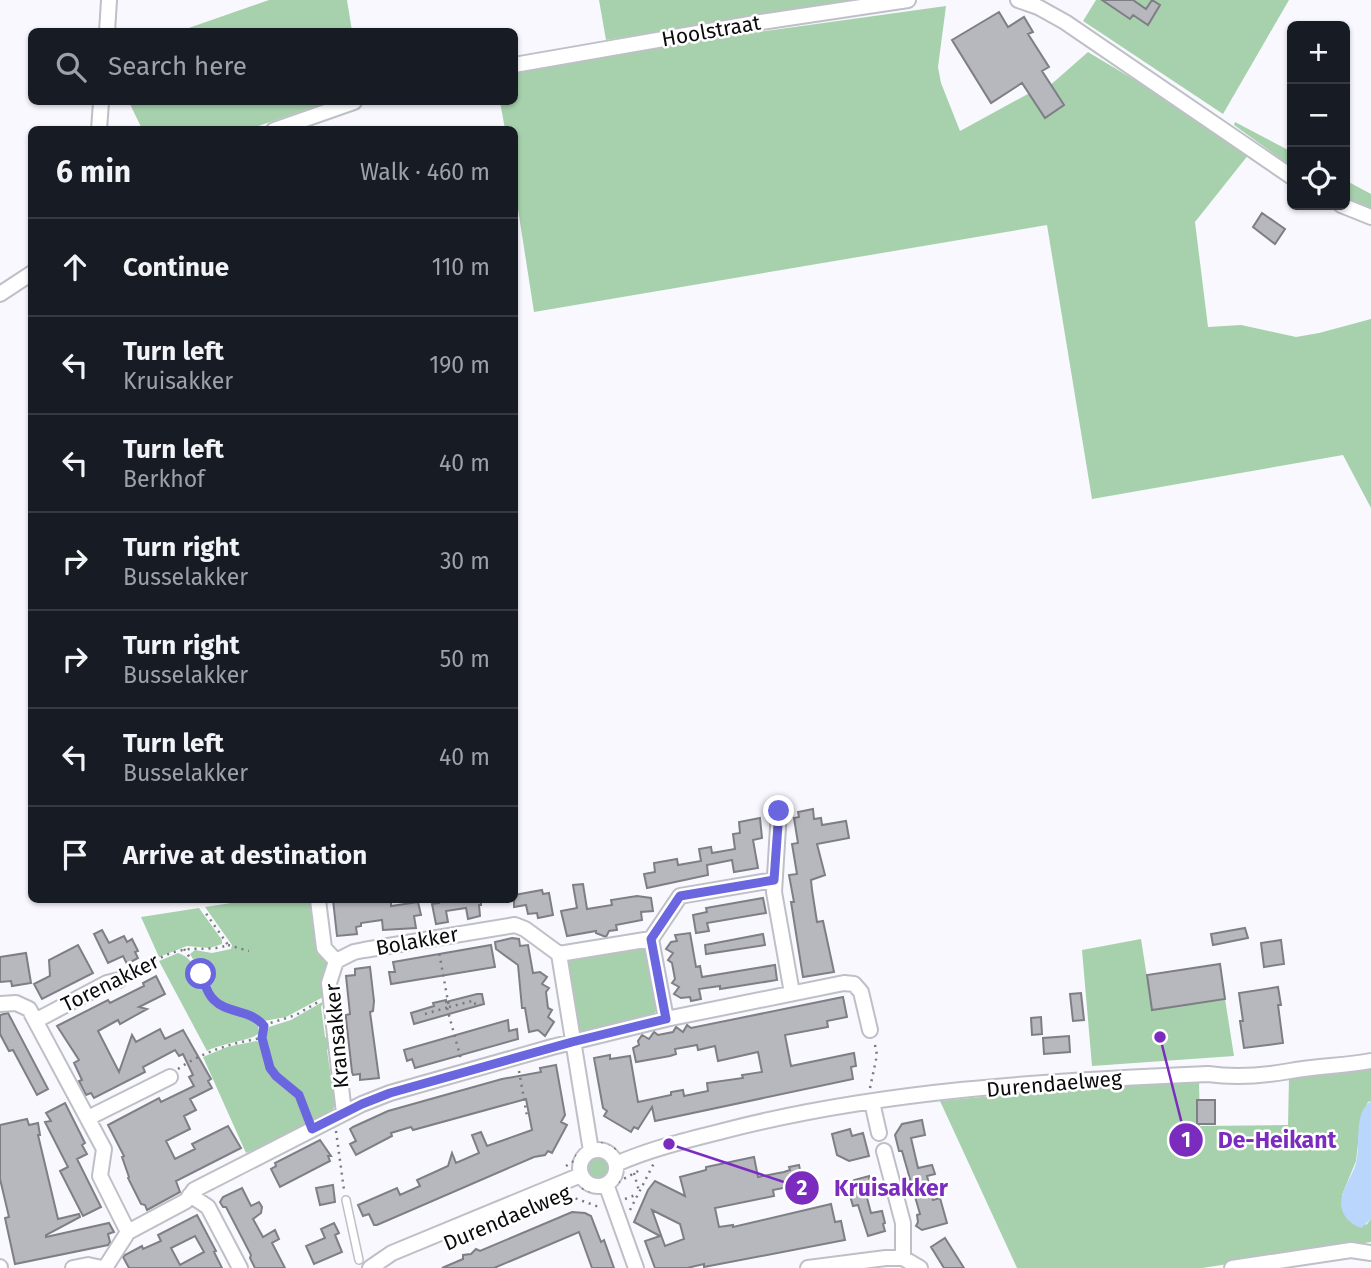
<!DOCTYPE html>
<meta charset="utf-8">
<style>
:root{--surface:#171b24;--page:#20242c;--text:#f1f3f6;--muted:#9ea1a6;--line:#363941}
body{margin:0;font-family:"Fira Sans",sans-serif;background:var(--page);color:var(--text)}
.controls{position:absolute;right:21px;top:21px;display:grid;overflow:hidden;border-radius:10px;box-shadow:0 2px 5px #0004}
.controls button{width:63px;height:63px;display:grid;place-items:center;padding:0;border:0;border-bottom:2px solid var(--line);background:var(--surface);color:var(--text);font:35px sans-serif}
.stop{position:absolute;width:21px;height:21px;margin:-16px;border:5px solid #6a66df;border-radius:50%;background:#fff}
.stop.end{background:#6a66df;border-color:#fff;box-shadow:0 2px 7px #0008}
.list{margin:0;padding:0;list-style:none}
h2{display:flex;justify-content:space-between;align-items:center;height:91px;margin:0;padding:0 28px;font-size:30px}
h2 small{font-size:23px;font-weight:400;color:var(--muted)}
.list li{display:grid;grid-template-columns:46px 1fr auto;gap:21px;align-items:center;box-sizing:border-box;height:98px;padding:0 28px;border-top:2px solid var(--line)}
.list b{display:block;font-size:26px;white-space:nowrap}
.list p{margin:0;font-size:23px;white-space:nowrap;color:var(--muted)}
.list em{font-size:23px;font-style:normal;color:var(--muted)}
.icon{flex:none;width:38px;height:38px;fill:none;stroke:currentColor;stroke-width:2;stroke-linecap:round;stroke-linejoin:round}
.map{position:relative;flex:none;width:1371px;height:1268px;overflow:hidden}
.search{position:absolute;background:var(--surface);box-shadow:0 2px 5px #0004;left:28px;top:28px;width:490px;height:77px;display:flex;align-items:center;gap:18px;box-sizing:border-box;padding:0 24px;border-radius:10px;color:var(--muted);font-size:26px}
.panel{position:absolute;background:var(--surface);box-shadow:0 2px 5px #0004;left:28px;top:126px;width:490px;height:777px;border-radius:10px}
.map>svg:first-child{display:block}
</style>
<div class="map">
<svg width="1371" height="1268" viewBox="0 0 1371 1268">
<rect width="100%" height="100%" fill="#f8f8fe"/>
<path fill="#a7d1ac" d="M269,0H347L352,31H180Z
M599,0H854L606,40Z
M1096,0H1289L1223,114L1083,21Z
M946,6L938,67L941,83L960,131L1035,90L1039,95L1088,52L1148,88L1249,154L1195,222L1208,327L1241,325L1296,337L1319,333L1371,319V508L1343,455L1092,499L1047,225L534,312L515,190L514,130L505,129L500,102H514L515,71L743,34Z
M129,102H328L250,129H142Z
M1235,122L1292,152V167L1234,125Z
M1345,180L1371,194V208L1345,198Z
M251,900H312L329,963L325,996L286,1017L264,1021L249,1012L226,1006L217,1000L190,954L195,950L212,953L231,949L232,945L205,907Z
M199,908L222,940V944L210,948L187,946L159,957L141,917Z
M1141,939L1152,1009L1225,999L1234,1056L1092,1066L1082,950Z
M640,945L647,951L658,1006L654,1015L582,1034L577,1031L565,961L569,958Z
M178,953C199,959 200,988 213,1002C225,1015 246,1011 258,1024L259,1033C251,1041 221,1043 207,1051L159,961Z
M324,1001L321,1007L325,1037L329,1039L330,1046L327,1050L335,1106L332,1111L312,1121L303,1096L272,1068L265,1042V1035L269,1027L291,1020Z
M256,1041L261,1043L269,1070L301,1101L306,1129L246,1153L203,1057L227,1047Z
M1371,1068V1101L1368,1102L1361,1118L1356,1161L1342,1195L1366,1225L1371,1219V1242L1202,1268H1017L940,1101L1066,1089L1199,1081L1200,1126L1288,1125L1289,1078Z
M587 1168a11 11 0 1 1 22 0a11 11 0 1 1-22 0Z"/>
<path fill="#bad6fc" d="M1371,1101V1219L1361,1228C1350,1224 1342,1216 1341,1204C1341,1189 1352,1177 1356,1163C1361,1144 1353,1113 1371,1101Z"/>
<path fill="#b7b7be" stroke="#7e7e85" stroke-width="2" fill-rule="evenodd" d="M1102,0H1133L1146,9L1152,0L1160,5L1148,25L1133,15L1130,19Z
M999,12L1008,27L1024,17L1033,32L1028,34L1049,67L1042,71L1064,105L1045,118L1022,83L991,103L952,40Z
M1262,213L1285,229L1275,244L1253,227Z
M813,809L814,819L821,818L822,825L846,821L849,838L817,844L825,875L811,880L812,890L817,922L823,921L834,972L803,977L791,902H794L789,875L797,874L792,844L798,843L794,818L799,817L798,812Z
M760,818L762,838L753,840L758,868L734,872L732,860L707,865L708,875L647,888L644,874L655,872L654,863L677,859L678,865L701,861L699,849L711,847L712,853L735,849L733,834L740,833L739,822Z
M583,884L587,909L612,905L611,900L637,896L651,898L653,911L641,912L642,920L616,925L617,930L609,931L606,937L596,933V931L567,936L561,911L577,908L573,885Z
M542,890L543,894L549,893L553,915L538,918L537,913L528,914L526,905L514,907V895Z
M763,898L766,913L707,923L709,931L696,933L693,915L707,912L706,908Z
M333,900H391V906L418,902L421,915L414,916L416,928L383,930L382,920L361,923V926L356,927L357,934L337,936Z
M438,900H481V905H479L480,916L468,919L466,908L446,911L448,922L436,924L432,904L439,903Z
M1245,928L1248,938L1213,945L1211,934Z
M102,930L109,943L124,936L127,942L132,939L138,951L135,952L138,958L127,964L123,956L108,963L94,934Z
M690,933L696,967L700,966L702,977L775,965L777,980L720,989V986L699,989L701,999L691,1001L690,997L681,998L674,994L679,987L672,983L675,979L672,963L668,960L673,953L666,949L671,942L677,941L675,935Z
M763,934L765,945L706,954L705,945Z
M512,938L519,939L520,946L528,945L533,973L540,972L547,977L542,984L549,988L546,992L548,1008L552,1010L548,1017L554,1022L545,1036L538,1030L529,1032L525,1008H522L518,965L496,949L495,942Z
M1281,940L1284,964L1264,967L1261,943Z
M78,945L93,973L42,999L34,984L50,976L49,960Z
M491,945L495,967L391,984L389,972H395L393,962Z
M26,953L31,983L12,986L11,981L0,982V957Z
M1220,964L1225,999L1152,1010L1147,975Z
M370,967L374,1001L373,1011L370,1012L379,1078L360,1080V1074L353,1075L352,1072L346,1018V1015L350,1014L346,976L355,975V969Z
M156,976L165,994L139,1007L147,1009L120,1024L118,1020L98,1031L119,1072L132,1035L136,1042L160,1029L165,1039L183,1030L211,1079L208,1081L212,1088L190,1099L196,1110L184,1116L190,1129L166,1141L175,1159L195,1149L192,1144L228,1126L241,1148L176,1181L180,1192L147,1210L145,1205L141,1204L128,1178L129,1177L122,1157L124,1156L108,1125L159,1098L161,1102L194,1086L189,1077L193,1075L183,1054L179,1056L175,1050L143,1067L145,1072L94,1098L91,1093L86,1095L79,1081L82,1080L74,1063L79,1060L57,1026L108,1000L110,1003L144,986L143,983Z
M1278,987L1281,1005H1278L1283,1043L1244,1048L1240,1021H1243L1239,993Z
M1081,993L1084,1020L1073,1021L1070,994Z
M477,994H482L484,1004L414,1024L411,1013L434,1006L433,1003L446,1000V1002Z
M843,997L847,1017L827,1021L828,1027L785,1035L791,1066L854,1053L856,1066L851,1067L853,1079L655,1121L652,1107L638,1129L634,1127L631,1132L604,1116L607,1111L603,1108L594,1058L610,1055V1059L630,1056L638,1102L671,1095V1092L683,1090L684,1096L708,1091L707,1083L743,1078L742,1075L762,1072L758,1052L718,1061L715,1046L698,1050L697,1045L675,1049L676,1054L670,1056L636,1062L633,1048L639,1045L638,1041L642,1035L649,1039L654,1032L658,1035L673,1032L676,1027L683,1032L687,1025L691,1028Z
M8,1013L48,1089L37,1095L13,1050L9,1051L0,1034V1015Z
M1041,1017L1042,1034L1032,1035L1031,1018Z
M508,1020L509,1031L517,1029L518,1039L415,1068L412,1059L407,1061L404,1050Z
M1069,1036L1070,1052L1044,1054L1043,1038Z
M556,1065L565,1115L561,1122L567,1125L552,1153L548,1151L545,1155L534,1157L377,1225H374L369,1214L363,1216L358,1205L397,1188L400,1195L420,1186L417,1180L448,1166L452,1153L456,1163L479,1153L472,1135L481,1132L487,1146L532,1130L526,1099L413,1130L411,1127L391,1133L392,1136L356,1155L350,1144L356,1141L350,1129L353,1127L388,1111L502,1079L541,1072L540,1068Z
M1197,1100H1215V1124H1197Z
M65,1103L85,1143L82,1145L87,1154L77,1159L101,1207L83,1216L60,1171L68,1167L45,1122L51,1121L46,1113Z
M27,1119L29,1125L38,1123L40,1135H38L58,1219L79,1214L80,1217L46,1235V1237L109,1223L114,1232L108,1234L110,1242L108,1245L15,1264L5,1218L9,1217L0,1179V1125Z
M922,1120L925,1135L911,1138L918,1168L932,1165L935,1174L927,1176L933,1200L940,1198L947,1223L922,1230L916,1226L918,1222L917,1215L920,1214L902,1151H899L895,1135L902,1124Z
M850,1129L852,1136L863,1133L869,1156L849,1161L837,1155L832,1134Z
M320,1140L331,1156H328L330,1161L280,1187L271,1169L276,1166L275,1163Z
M754,1157L758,1177L784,1172L790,1170L789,1167L799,1165L803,1184L773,1190L774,1196L715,1208L719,1227L733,1225V1227L831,1204L835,1222L841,1221L845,1240L704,1267V1264L687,1268H655L645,1241L660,1236L634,1222L648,1190L655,1181L685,1196L680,1177L706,1170V1167ZM652,1210L680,1224L684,1239L665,1246Z
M869,1176V1178L875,1176L879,1191L866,1194L871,1213L882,1211L885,1223L883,1224L885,1231L868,1236L858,1205L853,1206L848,1189L854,1180Z
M333,1185L335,1202L320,1205L316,1188Z
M242,1188L251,1206L259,1202L262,1207L261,1213L253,1219L263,1237L275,1230L279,1239L272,1243L285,1268H255L250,1258L251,1255L226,1207H223L220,1202L223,1197Z
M572,1212L585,1213L591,1216L601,1242L604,1240L614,1268H592L579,1232L494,1268H442L463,1259V1255L471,1254L476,1249L480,1251Z
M197,1215L216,1251L214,1252L222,1268H129L123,1257L125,1255L142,1246L143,1249L161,1241L158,1235ZM195,1236L204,1252L180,1265L171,1248Z
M334,1223L339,1233L335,1235L342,1252L314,1264L306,1246L325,1238L321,1229Z
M945,1238L964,1268H944L931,1247Z"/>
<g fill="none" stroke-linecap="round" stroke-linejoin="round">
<defs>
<path id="service" d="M346,1200L359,1260"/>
<path id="minor" d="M1018,0L1038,7L1065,22L1292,177
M107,32L109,0
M514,65L761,22L908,0
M99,130L101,102
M274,130L354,102
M1341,205L1371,217
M0,294L32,273
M779,811L774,892L792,993
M318,900L324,948L336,961L354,952L364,950L515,925L525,929L559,954
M651,939L680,896L774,880
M336,961L329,983L344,1113
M0,1004L16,1003L29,1009L104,1149L100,1176L128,1232L105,1268
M37,1020L107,983L119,980
M872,1102L879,1133
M88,1118L170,1077
M580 1168a18 18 0 1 1 36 0a18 18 0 1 1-36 0Z
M591,1151L559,954L651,939L666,1019
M884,1151L903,1223V1258
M616,1164C650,1149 687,1140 723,1131C880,1090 1046,1081 1208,1074C1236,1078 1262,1076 1290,1071C1317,1066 1344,1066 1371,1061
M606,1184L636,1268
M190,1195L208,1207L240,1268
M128,1232L186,1201L194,1190L362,1104L390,1093L552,1047L666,1019L844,983L854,984L861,992L870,1030
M0,1267V1268
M73,1268L88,1265L102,1268
M370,1268L392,1253L581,1175
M808,1268L886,1258H903L920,1268
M1232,1268L1351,1250L1371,1253"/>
</defs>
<use href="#service" stroke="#bfbfc7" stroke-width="10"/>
<use href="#minor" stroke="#bfbfc7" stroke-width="18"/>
<path stroke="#7a7a7e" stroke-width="2.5" stroke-dasharray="2 5" stroke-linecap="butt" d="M228,945L249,951
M184,949L201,974L214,1000L221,1006L251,1015L264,1025L262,1038L270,1068L276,1076L299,1095L307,1117
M130,974C147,966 164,953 183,950C199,947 212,951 228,945L205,912
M449,1007L472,1001L473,1004L478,1003
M447,1008L461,1059
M425,1014L449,1007L439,952
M264,1025L296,1015L318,1002
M178,1069C204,1051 232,1043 262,1038
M519,1071L527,1116
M870,1088L877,1055L874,1040
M336,1131L344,1190
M601,1143L615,1149L618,1148
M566,1166L574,1161L577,1154
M634,1173L639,1191
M618,1182L640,1170
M582,1188L595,1193
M569,1196L599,1207
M625,1199L638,1194
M630,1210L654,1163"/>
<use href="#service" stroke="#fff" stroke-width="7"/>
<use href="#minor" stroke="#fff" stroke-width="14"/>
</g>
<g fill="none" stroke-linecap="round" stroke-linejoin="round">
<path stroke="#6a66df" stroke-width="9" d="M201,974C204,982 207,994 214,1000C227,1014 251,1009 264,1026L262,1038L270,1068L276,1076L299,1095L312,1129L362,1104L390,1093L572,1042L666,1019L651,939L680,896L774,880L779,811"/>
</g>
<g text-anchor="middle" stroke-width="5" stroke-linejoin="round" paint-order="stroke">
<g font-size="21" fill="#0b0b0e" stroke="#fff">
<text transform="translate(711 31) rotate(-10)" y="7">Hoolstraat</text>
<text transform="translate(417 941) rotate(-10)" y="7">Bolakker</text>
<text transform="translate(110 983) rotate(-26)" y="7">Torenakker</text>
<text transform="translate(337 1036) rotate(-95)" y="7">Kransakker</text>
<text transform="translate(1054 1084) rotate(-5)" y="7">Durendaelweg</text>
<text transform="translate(507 1218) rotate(-23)" y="7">Durendaelweg</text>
</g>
</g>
<path fill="none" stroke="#7b2cbf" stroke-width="2.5" d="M1160 1037L1186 1140M669 1144L802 1188"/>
<g fill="#7b2cbf" stroke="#fff" stroke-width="2.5">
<circle cx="1160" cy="1037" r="7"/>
<circle cx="669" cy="1144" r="7"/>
<circle cx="1186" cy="1140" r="18"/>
<circle cx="802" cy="1188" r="18"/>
</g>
<g font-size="21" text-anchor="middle" font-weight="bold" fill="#fff">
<text x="1186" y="1147">1</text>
<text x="802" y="1195">2</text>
</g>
<g font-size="23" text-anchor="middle" font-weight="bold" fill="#7b2cbf" stroke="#fff" stroke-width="5" stroke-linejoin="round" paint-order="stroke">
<text x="1277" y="1148">De-Heikant</text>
<text x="891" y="1196">Kruisakker</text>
</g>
</svg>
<div class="controls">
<button>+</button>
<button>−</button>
<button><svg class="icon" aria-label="locate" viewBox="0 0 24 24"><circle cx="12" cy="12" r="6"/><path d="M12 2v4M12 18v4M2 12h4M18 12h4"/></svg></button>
</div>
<div class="stop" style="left:201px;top:974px"></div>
<div class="stop end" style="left:779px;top:811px"></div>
<div class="search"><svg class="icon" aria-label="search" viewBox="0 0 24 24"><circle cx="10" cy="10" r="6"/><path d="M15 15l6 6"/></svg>Search here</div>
<section class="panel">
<h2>6 min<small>Walk · 460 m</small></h2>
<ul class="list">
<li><svg class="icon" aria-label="ahead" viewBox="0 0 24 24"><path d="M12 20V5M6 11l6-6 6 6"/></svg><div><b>Continue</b></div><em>110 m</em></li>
<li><svg class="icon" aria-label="left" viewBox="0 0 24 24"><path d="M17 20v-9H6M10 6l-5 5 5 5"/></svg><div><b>Turn left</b><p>Kruisakker</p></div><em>190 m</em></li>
<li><svg class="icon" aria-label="left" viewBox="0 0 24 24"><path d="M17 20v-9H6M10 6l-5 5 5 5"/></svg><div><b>Turn left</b><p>Berkhof</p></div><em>40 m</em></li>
<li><svg class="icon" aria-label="right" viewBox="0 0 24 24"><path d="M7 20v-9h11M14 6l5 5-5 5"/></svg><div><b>Turn right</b><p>Busselakker</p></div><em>30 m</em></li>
<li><svg class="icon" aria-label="right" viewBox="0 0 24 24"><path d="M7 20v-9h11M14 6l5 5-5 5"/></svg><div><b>Turn right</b><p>Busselakker</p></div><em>50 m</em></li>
<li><svg class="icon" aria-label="left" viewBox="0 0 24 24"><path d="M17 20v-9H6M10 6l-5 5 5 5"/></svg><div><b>Turn left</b><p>Busselakker</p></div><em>40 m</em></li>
<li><svg class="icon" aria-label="arrive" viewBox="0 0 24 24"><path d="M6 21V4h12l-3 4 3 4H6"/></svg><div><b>Arrive at destination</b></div></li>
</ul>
</section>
</div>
